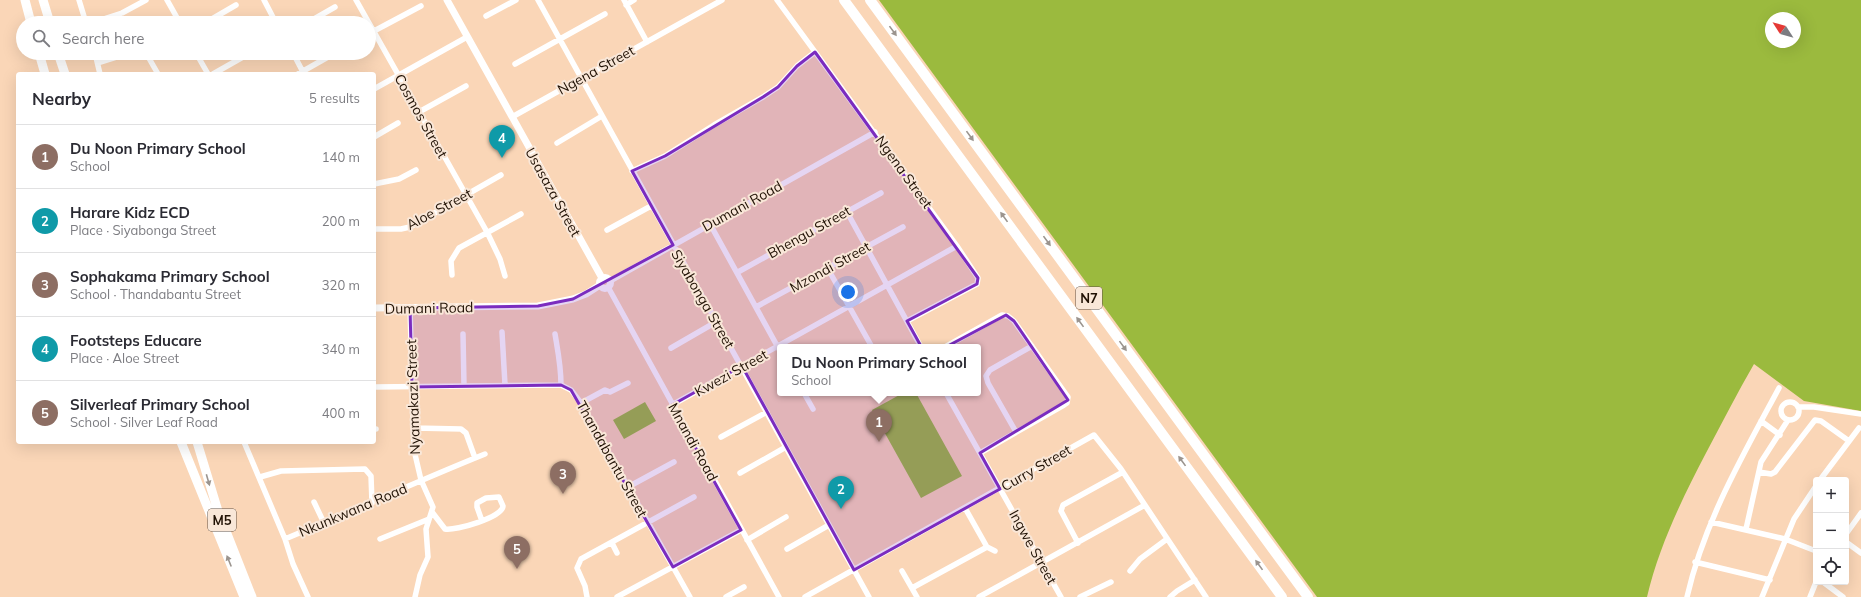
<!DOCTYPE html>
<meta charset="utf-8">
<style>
:root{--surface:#fff;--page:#f2f2f3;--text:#2b2b33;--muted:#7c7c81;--line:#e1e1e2;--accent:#0f766e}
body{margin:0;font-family:Mulish,sans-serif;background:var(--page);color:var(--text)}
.controls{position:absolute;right:12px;bottom:12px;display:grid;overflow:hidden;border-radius:4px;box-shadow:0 4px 16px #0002}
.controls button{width:36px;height:36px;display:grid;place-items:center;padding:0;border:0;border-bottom:1px solid var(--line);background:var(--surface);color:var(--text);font:20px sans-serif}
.compass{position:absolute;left:1765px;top:12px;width:36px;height:36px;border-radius:50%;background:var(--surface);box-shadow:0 4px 16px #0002;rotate:306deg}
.you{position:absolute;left:848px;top:292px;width:14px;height:14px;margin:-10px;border:3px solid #fff;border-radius:50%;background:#1a73e8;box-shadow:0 0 0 6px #1a73e833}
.badge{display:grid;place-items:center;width:26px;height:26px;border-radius:50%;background:var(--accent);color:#fff;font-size:13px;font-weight:700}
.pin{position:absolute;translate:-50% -33px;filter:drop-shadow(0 1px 2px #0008)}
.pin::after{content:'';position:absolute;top:21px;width:14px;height:12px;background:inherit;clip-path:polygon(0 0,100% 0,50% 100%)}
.popup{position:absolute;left:777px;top:344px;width:204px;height:52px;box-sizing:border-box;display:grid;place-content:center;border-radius:4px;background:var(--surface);filter:drop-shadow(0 1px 3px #0005);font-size:13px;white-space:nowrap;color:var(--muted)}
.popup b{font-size:15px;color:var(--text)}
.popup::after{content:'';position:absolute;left:50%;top:100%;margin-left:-8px;border:8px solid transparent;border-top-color:var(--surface)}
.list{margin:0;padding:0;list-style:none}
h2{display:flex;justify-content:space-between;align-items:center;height:52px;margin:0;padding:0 16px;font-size:17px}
h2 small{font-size:13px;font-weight:400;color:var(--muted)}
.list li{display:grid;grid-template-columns:26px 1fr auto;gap:12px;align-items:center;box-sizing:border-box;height:64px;padding:0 16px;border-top:1px solid var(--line)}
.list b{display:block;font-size:15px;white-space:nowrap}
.list p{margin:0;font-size:13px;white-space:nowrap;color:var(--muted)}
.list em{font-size:13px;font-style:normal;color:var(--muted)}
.icon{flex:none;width:22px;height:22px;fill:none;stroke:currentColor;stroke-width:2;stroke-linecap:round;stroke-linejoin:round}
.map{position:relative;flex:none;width:1861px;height:597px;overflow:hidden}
.search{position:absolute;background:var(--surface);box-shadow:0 4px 16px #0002;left:16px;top:16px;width:360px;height:44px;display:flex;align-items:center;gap:10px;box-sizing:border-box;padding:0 14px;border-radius:22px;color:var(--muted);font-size:15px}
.panel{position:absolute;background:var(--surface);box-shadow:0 4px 16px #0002;left:16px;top:72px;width:360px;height:372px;border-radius:4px}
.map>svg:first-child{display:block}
</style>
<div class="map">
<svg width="1861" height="597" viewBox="0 0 1861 597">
<rect width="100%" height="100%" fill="#fad6b7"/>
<path fill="#9bba3e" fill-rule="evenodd" d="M879,0H1861V411L1804,401L1754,364C1737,393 1722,423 1706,453C1682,499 1659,546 1647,597H1317ZM1771,18H1795V42H1771Z
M903,393H916L962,476L921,498L872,410Z
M645,402L656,421L624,439L613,420Z"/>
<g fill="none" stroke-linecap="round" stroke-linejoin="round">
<path stroke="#fff" stroke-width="5.5" d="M79,0L86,23
M167,0L180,23
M264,0L276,23
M356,0L487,232L500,259L505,276
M538,0L869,597
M624,0L647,42
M777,0L957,246L978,278L977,284L907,321
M626,5L634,0
M486,16L516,0
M91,23L122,13L146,0
M205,23L236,5
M307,23L335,7
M374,31L421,6
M95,53L100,74
M146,53L158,74
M196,53L208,74
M293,53L304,74
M98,63L130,53
M515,64L605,14
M213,74L250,53
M298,74L335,53
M374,89L467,37
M419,112L466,86
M512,117L722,0
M374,137L398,123
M557,143L602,116
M632,171L665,156L714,125L763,97L778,87L797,66L815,52
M374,184L399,179L416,170
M847,212L921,347
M710,224L780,351
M374,229H401L410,227L501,175
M607,230L651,206
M828,269L872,347
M738,272L881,193
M452,275L451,261L459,248L521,214
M610,281L875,132
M608,287L779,597
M756,307L903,227
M410,308L414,450L421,480L433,507L426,529L428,557L420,575L415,597
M502,332L505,385
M463,334L464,386
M555,334C558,352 561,366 561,385
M945,347L1002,315L1008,316L1014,321L1068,397L1067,403L1064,405L980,453
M671,348L716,322
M374,387L561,385L571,390L581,403L690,597
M804,393L813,409
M946,393L1061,597
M1781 411a9 9 0 1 1 18 0a9 9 0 1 1-18 0Z
M581,403L605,390L610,392L628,383
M672,405L957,246
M1798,407H1814L1861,414
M1761,421L1780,435
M414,428L461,429L466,433L475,458
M374,429H376
M1016,432L988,383L986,376L990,370L1032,346
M721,437L767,412
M244,442L285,539L293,564L308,597
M1759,472L1771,474L1775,472L1815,420L1821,421L1849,441
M740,473L786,447
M260,477L281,471L365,469L371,476L372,503
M1820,480L1859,428
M628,487L674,462
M314,502L324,523
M432,512L445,529C456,531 503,517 503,506L499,497L486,498L477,503V507L482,521
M1711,522L1785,539L1816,551
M1746,529L1761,462L1788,420
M1846,534L1861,513
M285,539C352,511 418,481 485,454
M380,539L429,519
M747,540L786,517
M1846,542L1861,553
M612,543L617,553
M1078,543L1061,511L1063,505L1123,472
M987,547L995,551
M787,549L829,525
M1695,562L1770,580
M902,571L917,597
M1130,571L1140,559L1167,539
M1823,582L1843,597
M912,588L987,547L965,508
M587,597L585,586L577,568L581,559L694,497
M617,597L741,530
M726,597L744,587
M805,597L1094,435L1121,469L1206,597
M979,597L1145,505
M1080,597L1111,582
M1170,597L1177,591L1195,580
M1687,597C1704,522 1743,455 1779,388
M1762,597L1794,519L1816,486
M1810,597L1816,582"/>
<path stroke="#fff" stroke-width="7" d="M447,0L602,278
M599.5 283a5.5 5.5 0 1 1 11 0a5.5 5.5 0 1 1-11 0Z
M374,308L538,306L573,299L586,294L600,285"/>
<path stroke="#fff" stroke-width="9" d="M25,0L31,23
M43,0L50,23
M39,53L45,74
M58,53L65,74
M181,442L244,597
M197,442L218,511L252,597"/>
<path stroke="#fff" stroke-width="10" d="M844,0L1282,597
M870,0L1308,597"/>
</g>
<defs><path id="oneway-solid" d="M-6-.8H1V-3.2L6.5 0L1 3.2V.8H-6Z"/></defs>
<g fill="#9b948e">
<use href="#oneway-solid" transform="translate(893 31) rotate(54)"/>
<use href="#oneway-solid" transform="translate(970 136) rotate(54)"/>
<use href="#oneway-solid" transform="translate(1004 217) rotate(-126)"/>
<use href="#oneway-solid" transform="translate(1047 241) rotate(54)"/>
<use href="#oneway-solid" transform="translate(1080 322) rotate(-126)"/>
<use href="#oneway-solid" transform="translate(1123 346) rotate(54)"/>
<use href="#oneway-solid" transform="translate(1182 461) rotate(-126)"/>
<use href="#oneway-solid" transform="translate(208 480) rotate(74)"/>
<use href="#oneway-solid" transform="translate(229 561) rotate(-112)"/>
<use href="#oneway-solid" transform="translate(1259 565) rotate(-126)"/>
</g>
<path fill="#7b2cbf" fill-opacity="0.2" stroke="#7b2cbf" stroke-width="3" stroke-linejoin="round" d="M815,52L978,278L977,284L907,321L927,357L1006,315L1014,321L1068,400L980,453L1000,489L854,570L742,366L672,405L741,530L673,567L571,390L561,385L412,387L410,308L538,306L573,299L673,245L632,171L665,156L763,97L778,87L797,66Z"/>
<g text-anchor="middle" stroke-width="4" stroke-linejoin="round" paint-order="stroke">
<g fill="#f9e7d8" stroke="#615144" stroke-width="1">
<rect x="1076" y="287" width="26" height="22" rx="3"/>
<rect x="208" y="509" width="28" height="22" rx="3"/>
</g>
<g font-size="13" font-weight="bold" fill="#201104">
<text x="1089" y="303">N7</text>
<text x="222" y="525">M5</text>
</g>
<g font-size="14" fill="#201104" stroke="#f9e7d8">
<text transform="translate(596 70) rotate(-29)" y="5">Ngena Street</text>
<text transform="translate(421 116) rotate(61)" y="5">Cosmos Street</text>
<text transform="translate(904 172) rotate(54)" y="5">Ngena Street</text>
<text transform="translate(553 192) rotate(61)" y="5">Usasaza Street</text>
<text transform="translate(742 206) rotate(-29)" y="5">Dumani Road</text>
<text transform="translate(439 209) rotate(-28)" y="5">Aloe Street</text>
<text transform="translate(809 232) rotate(-29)" y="5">Bhengu Street</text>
<text transform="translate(830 267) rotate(-29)" y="5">Mzondi Street</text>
<text transform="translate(703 299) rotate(60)" y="5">Siyabonga Street</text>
<text transform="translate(429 308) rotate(-1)" y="5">Dumani Road</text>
<text transform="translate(731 373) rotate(-29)" y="5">Kwezi Street</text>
<text transform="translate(413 397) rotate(-92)" y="5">Nyamakazi Street</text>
<text transform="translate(693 442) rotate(61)" y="5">Mnandi Road</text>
<text transform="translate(612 459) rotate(61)" y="5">Thandabantu Street</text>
<text transform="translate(1036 468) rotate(-30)" y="5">Curry Street</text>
<text transform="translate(353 510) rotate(-23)" y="5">Nkunkwana Road</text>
<text transform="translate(1033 547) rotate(61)" y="5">Ingwe Street</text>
</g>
</g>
</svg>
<div class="controls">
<button>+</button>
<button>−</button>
<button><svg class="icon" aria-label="locate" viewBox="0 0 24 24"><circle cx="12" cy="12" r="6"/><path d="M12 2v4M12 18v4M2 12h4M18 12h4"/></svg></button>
</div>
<svg class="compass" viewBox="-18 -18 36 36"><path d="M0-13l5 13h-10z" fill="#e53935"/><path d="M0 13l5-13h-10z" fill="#7c7c81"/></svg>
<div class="you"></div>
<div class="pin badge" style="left:879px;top:442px;background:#8d6e63">1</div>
<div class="popup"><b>Du Noon Primary School</b>School</div>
<div class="pin badge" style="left:841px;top:509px;background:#0f9aa8">2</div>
<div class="pin badge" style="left:563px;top:494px;background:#8d6e63">3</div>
<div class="pin badge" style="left:502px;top:158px;background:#0f9aa8">4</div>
<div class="pin badge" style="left:517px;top:569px;background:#8d6e63">5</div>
<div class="search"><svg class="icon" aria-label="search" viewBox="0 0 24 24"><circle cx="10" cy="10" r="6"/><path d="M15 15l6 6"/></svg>Search here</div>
<section class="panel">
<h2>Nearby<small>5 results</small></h2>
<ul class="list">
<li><span class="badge" style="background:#8d6e63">1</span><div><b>Du Noon Primary School</b><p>School</p></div><em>140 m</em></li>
<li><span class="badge" style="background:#0f9aa8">2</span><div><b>Harare Kidz ECD</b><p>Place · Siyabonga Street</p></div><em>200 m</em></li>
<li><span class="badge" style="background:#8d6e63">3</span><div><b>Sophakama Primary School</b><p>School · Thandabantu Street</p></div><em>320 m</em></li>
<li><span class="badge" style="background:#0f9aa8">4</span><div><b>Footsteps Educare</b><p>Place · Aloe Street</p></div><em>340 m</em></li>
<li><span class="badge" style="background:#8d6e63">5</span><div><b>Silverleaf Primary School</b><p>School · Silver Leaf Road</p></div><em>400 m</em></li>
</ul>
</section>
</div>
